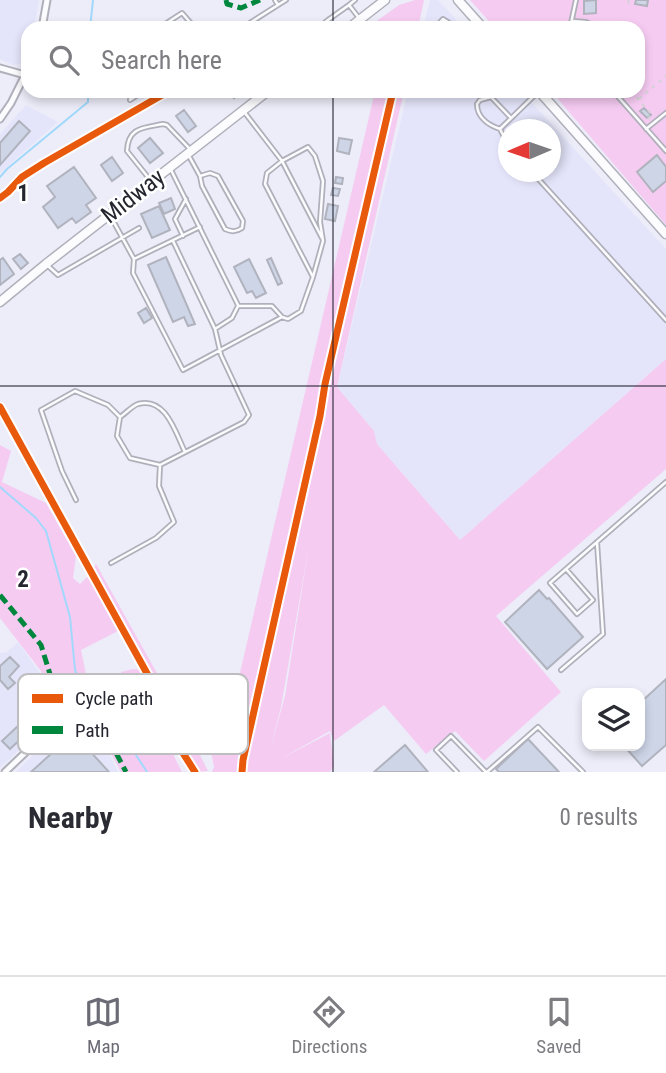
<!DOCTYPE html>
<style>
:root{--surface:#fff;--page:#f7f7f7;--text:#2b2b33;--muted:#7c7c81;--line:#e1e1e2;--accent:#6b6b76}
body{margin:0;font-family:"Roboto Condensed",sans-serif;background:var(--page);color:var(--text)}
.controls{position:absolute;right:21px;bottom:21px;display:grid;overflow:hidden;border-radius:14px;box-shadow:0 4px 10px #0003}
.controls button{width:63px;height:63px;display:grid;place-items:center;padding:0;border:0;border-bottom:2px solid var(--line);background:var(--surface);color:var(--text);font:35px sans-serif}
.compass{position:absolute;left:498px;top:119px;width:63px;height:63px;border-radius:50%;background:var(--surface);box-shadow:0 4px 10px #0003;rotate:268deg}
.list{margin:0;padding:0;list-style:none}
h2{display:flex;justify-content:space-between;align-items:center;height:91px;margin:0;padding:0 28px;font-size:30px}
h2 small{font-size:23px;font-weight:400;color:var(--muted)}
.icon{flex:none;width:38px;height:38px;fill:none;stroke:currentColor;stroke-width:2;stroke-linecap:round;stroke-linejoin:round}
.map{position:relative;flex:none;width:666px;height:772px;overflow:hidden}
.search{position:absolute;background:var(--surface);box-shadow:0 4px 10px #0003;left:21px;right:21px;top:21px;height:77px;display:flex;align-items:center;gap:18px;box-sizing:border-box;padding:0 24px;border-radius:21px;color:var(--muted);font-size:26px}
.sheet{height:203px;background:var(--surface)}
nav{display:flex;justify-content:space-around;align-items:center;box-sizing:border-box;height:98px;border-top:2px solid var(--line);background:var(--surface);font-size:19px;color:var(--muted)}
nav a{display:grid;justify-items:center;gap:4px}
nav .on{color:var(--accent)}
.map>svg:first-child{display:block}
</style>
<div class="map">
<svg width="666" height="772" viewBox="0 0 666 772">
<rect width="100%" height="100%" fill="#ecedf9"/>
<path fill="#e4e5fa" fill-rule="evenodd" d="M0,0H39L35,23L34,28H28V46L23,61L19,64L13,65L0,59Z
M430,0H438L464,28H423Z
M408,91H521L666,249V359L460,540L377,444L374,431L337,387ZM508,130H550V172H508Z
M26,105L58,122L0,173V134Z
M18,642L39,672L52,720L36,722L33,737L0,768V653L7,652Z
M56,732L70,733L107,749L118,772H16Z"/>
<path fill="#f6cbf2" fill-rule="evenodd" d="M415,0H424L418,28H367L399,5Z
M470,0H666V225L551,91H638V28H495Z
M375,91H404L337,387L374,431L377,444L460,540L666,359V469L496,616L561,692L484,761L455,731L426,754L384,705L334,741L330,731L280,759L330,733L334,766L330,772H212L214,767L209,741L226,733ZM309,545L285,696L270,750L281,707Z
M0,445L11,451L2,482L46,503L76,556L73,578L80,584L90,574L120,630L81,650L86,674L93,685L112,686L124,709L159,722L145,743L171,750L182,772H121L107,746L71,731H56L41,671L0,618Z
M96,564L177,709L208,771L197,772L170,730L163,697L92,571Z
M133,669L143,670L147,681L140,687L122,681L121,672Z"/>
<g fill="none" stroke-linecap="round" stroke-linejoin="round">
<path stroke="#a1d8fb" stroke-width="2" d="M90,28L93,0
M0,177L7,169L88,102V91
M0,487L36,518L46,531L70,617L75,670L90,704L136,755L147,772"/>
</g>
<path fill="#cdd5e7" stroke="#b0b3bd" stroke-width="2" d="M596,0V13L584,14V1Z
M636,0H648L647,6L635,4Z
M229,91H244L234,98Z
M644,108L651,115L647,118L640,111Z
M184,110L196,126L188,132L176,116Z
M19,121L30,131L0,165V143Z
M150,138L163,153L150,163L138,148Z
M339,138L352,140L349,154L337,151Z
M657,155L666,167V181L653,192L637,172Z
M112,157L123,173L112,181L101,165Z
M74,167L96,198L86,205L91,212L76,223L72,218L58,228L43,207L55,197L47,186Z
M336,177L343,178L342,184L335,183Z
M333,188L340,189L338,196L331,195Z
M171,198L175,209L164,214L159,203Z
M328,204L338,206L335,221L325,219Z
M159,206L170,230L152,238L141,214Z
M20,254L28,263L21,269L13,259Z
M166,257L195,324L188,326L184,317L173,322L148,265Z
M3,258L14,274L0,285V260Z
M271,258L282,283L278,285L267,260Z
M249,259L266,293L256,298L252,291L247,293L234,267Z
M146,308L152,318L144,323L138,313Z
M539,590L547,599L549,598L583,637L547,669L505,622Z
M10,657L19,666L9,677L15,683L8,689L0,680V666Z
M666,679V745L642,766L624,746H640V703Z
M19,725L27,733L10,749L2,741Z
M73,734L77,739L78,738L109,772H31Z
M528,739L559,772H499L496,769Z
M405,745L428,772H374Z"/>
<g fill="none" stroke-linecap="round" stroke-linejoin="round">
<defs>
<path id="lane" d="M275,0L278,5L286,0
M355,0L349,5L359,18
M573,21L586,22L597,28
M159,28L182,13L195,28
M242,28L278,5
M318,28L328,20
M329,28L328,20L349,5
M435,28L443,19L457,28
M570,28L576,0
M132,91L130,100L144,91
M613,91L666,151
M245,113L282,161L322,238
M500,129C488,125 477,117 477,104L480,100L491,97L511,118
M646,129L666,113
M508,145L500,129L537,93
M189,156L200,176L202,186L225,229C232,232 236,232 242,228L243,221L218,176L210,173L200,176
M171,170L238,305
M532,172L666,320
M151,181L127,151C128,127 143,128 163,124L167,125L189,148
M111,217L134,259L133,273L183,370L282,317
M183,236L175,219L186,199
M173,241L215,329L221,355L249,415L244,422L160,465L130,458L117,436L120,417C125,414 132,406 138,404C166,396 176,434 185,452
M134,259L200,227
M47,265L58,275L139,228
M238,306H272L282,317L288,319L301,311L313,277L265,184L267,173L282,161L308,147L315,156L323,181L320,222L323,241L313,277
M215,329L232,318L238,306
M76,500L62,471L41,410L75,391L108,405L120,417
M111,563L156,538L174,522L159,486L160,465
M566,569L666,482
M566,569L593,600L577,614L550,583Z
M561,670L603,634L597,542
M457,772L436,750L451,736L486,772
M487,772L538,727L583,772"/>
<path id="street" d="M42,28L47,0
M0,68L25,75
M0,119L11,103L28,69
M5,772L49,730"/>
<path id="secondary" d="M458,0L483,28
M349,28L385,0
M539,91L666,234
M0,302L46,264L268,91"/>
</defs>
<use href="#lane" stroke="#b0b0bb" stroke-width="6"/>
<use href="#street" stroke="#b0b0bb" stroke-width="9"/>
<use href="#secondary" stroke="#b0b0bb" stroke-width="11"/>
<path stroke="#d2d3d6" stroke-width="2" stroke-dasharray="3.5 5" stroke-linecap="butt" d="M628,0L629,3L633,5
M631,91L652,115L645,121
M639,99L666,76"/>
<use href="#lane" stroke="#fcfcfe" stroke-width="2.5"/>
<use href="#street" stroke="#fcfcfe" stroke-width="5"/>
<use href="#secondary" stroke="#fcfcfe" stroke-width="8"/>
<path stroke="#00873e" stroke-width="5" stroke-dasharray="10 5" stroke-linecap="butt" d="M226,0L227,4L241,8L260,0
M0,595L41,645L67,729L112,745L126,772
M132,706L140,711L165,716
M49,730L67,729"/>
<defs>
<path id="cycleway" d="M0,198L8,192L22,177L44,163L169,91
M0,407L160,697L169,731L195,772
M242,772L243,760L320,416L325,384L393,91"/>
</defs>
<use href="#cycleway" stroke="#fff" stroke-width="11"/>
<use href="#cycleway" stroke="#e8590c" stroke-width="7"/>
</g>
<path fill="none" stroke="#25252f" stroke-width="2" stroke-opacity="0.55" d="M333,0V28M333,91V772M0,386H666"/>
<g text-anchor="middle" stroke-width="5" stroke-linejoin="round" paint-order="stroke">
<g font-size="24" fill="#25252f" stroke="#fff">
<text transform="translate(133 196) rotate(-38)" y="8">Midway</text>
</g>
</g>
<rect x="18" y="674" width="230" height="80" rx="10" fill="#fff" stroke="#bebec1" stroke-width="2"/>
<rect x="32" y="694" width="31" height="9" fill="#e8590c"/>
<rect x="32" y="726" width="31" height="8" fill="#00873e"/>
<g font-size="19" fill="#25252f">
<text x="75" y="705">Cycle path</text>
<text x="75" y="737">Path</text>
</g>
<g font-size="23" text-anchor="middle" font-weight="bold" fill="#25252f" stroke="#fff" stroke-width="5" stroke-linejoin="round" paint-order="stroke">
<text x="23" y="201">1</text>
<text x="23" y="587">2</text>
</g>
</svg>
<div class="controls">
<button><svg class="icon" aria-label="layers" viewBox="0 0 24 24"><path d="M12 4l9 5-9 5-9-5zM3 14l9 5 9-5"/></svg></button>
</div>
<svg class="compass" viewBox="-18 -18 36 36"><path d="M0-13l5 13h-10z" fill="#e53935"/><path d="M0 13l5-13h-10z" fill="#7c7c81"/></svg>
<div class="search"><svg class="icon" aria-label="search" viewBox="0 0 24 24"><circle cx="10" cy="10" r="6"/><path d="M15 15l6 6"/></svg>Search here</div>
</div>
<section class="sheet">
<h2>Nearby<small>0 results</small></h2>
<ul class="list">
</ul>
</section>
<nav>
<a class="on"><svg class="icon" aria-label="map" viewBox="0 0 24 24"><path d="M3 6l6-2 6 2 6-2v14l-6 2-6-2-6 2zM9 4v14M15 6v14"/></svg>Map</a>
<a><svg class="icon" aria-label="directions" viewBox="0 0 24 24"><path d="M12 3l9 9-9 9-9-9zM9 14v-3h6M13 9l2 2-2 2"/></svg>Directions</a>
<a><svg class="icon" aria-label="saved" viewBox="0 0 24 24"><path d="M7 4h10v16l-5-4-5 4z"/></svg>Saved</a>
</nav>
